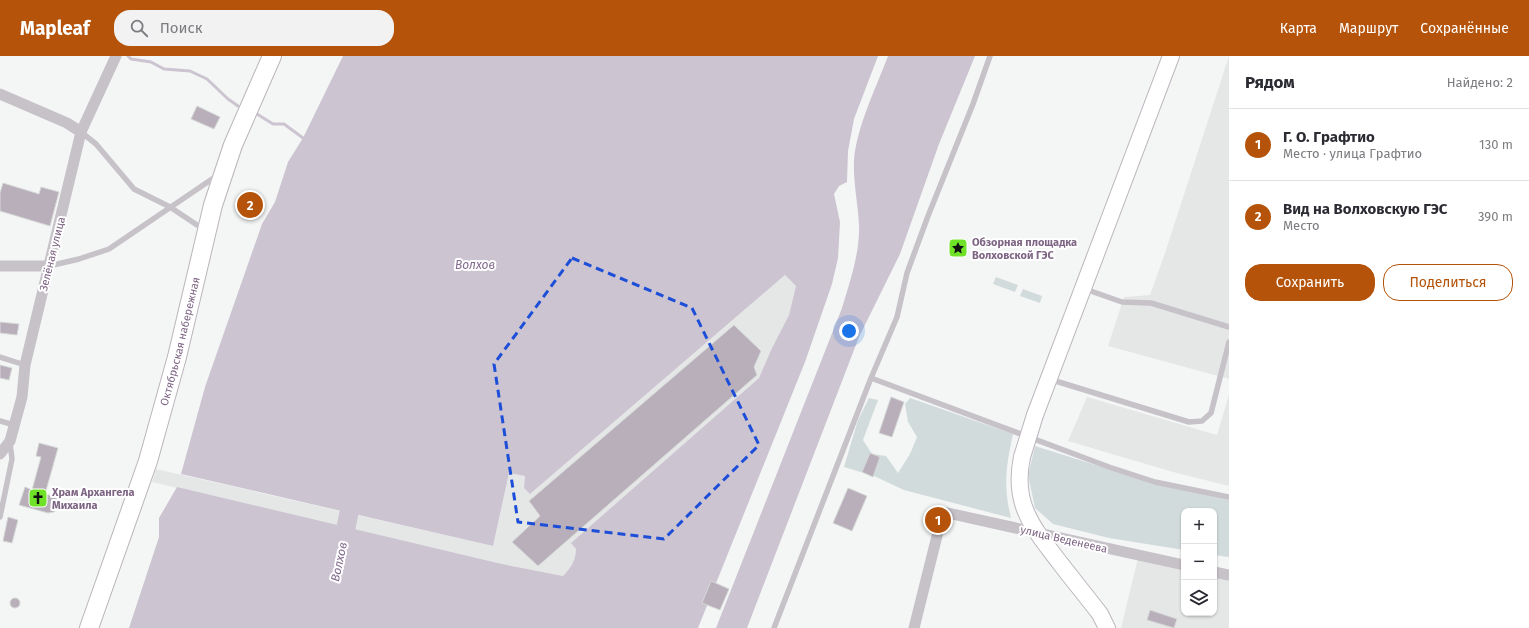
<!DOCTYPE html>
<html lang="ru">
<meta charset="utf-8">
<style>
:root{--surface:#fff;--page:#f2f2f3;--text:#2b2b33;--muted:#7c7c81;--line:#e1e1e2;--accent:#b45309}
body{margin:0;font-family:"Fira Sans",sans-serif;background:var(--page);color:var(--text)}
.controls{position:absolute;right:12px;bottom:12px;display:grid;overflow:hidden;border-radius:8px;box-shadow:0 1px 3px #0004}
.controls button{width:36px;height:36px;display:grid;place-items:center;padding:0;border:0;border-bottom:1px solid var(--line);background:var(--surface);color:var(--text);font:20px sans-serif}
.you{position:absolute;left:849px;top:275px;width:14px;height:14px;margin:-10px;border:3px solid #fff;border-radius:50%;background:#1a73e8;box-shadow:0 0 0 6px #1a73e833}
.badge{display:grid;place-items:center;width:26px;height:26px;border-radius:50%;background:var(--accent);color:#fff;font-size:13px;font-weight:700}
.pin{position:absolute;translate:-50% -50%;border:2px solid #fff;box-shadow:0 1px 4px #0006}
.list{margin:0;padding:0;list-style:none}
h2{display:flex;justify-content:space-between;align-items:center;height:52px;margin:0;padding:0 16px;font-size:17px}
h2 small{font-size:13px;font-weight:400;color:var(--muted)}
.list li{display:grid;grid-template-columns:26px 1fr auto;gap:12px;align-items:center;box-sizing:border-box;height:72px;padding:0 16px;border-top:1px solid var(--line)}
.list b{display:block;font-size:15px;white-space:nowrap}
.list p{margin:0;font-size:13px;white-space:nowrap;color:var(--muted)}
.list em{font-size:13px;font-style:normal;color:var(--muted)}
.actions{display:flex;gap:8px;padding:12px 16px}
.actions a{flex:1;padding:9px 0;border:1px solid var(--accent);border-radius:16px;text-align:center;font-size:14px;color:var(--accent)}
.actions .main{background:var(--accent);color:#fff}
.icon{flex:none;width:22px;height:22px;fill:none;stroke:currentColor;stroke-width:2;stroke-linecap:round;stroke-linejoin:round}
.map{position:relative;flex:none;width:1229px;height:572px;overflow:hidden}
header{display:flex;align-items:center;gap:24px;box-sizing:border-box;height:56px;padding:0 20px;background:var(--accent);color:#fff}
header strong{font-size:19px}
nav{display:flex;gap:22px;margin-inline-start:auto;font-size:14px}
.search{width:280px;height:36px;background:var(--page);display:flex;align-items:center;gap:10px;box-sizing:border-box;padding:0 14px;border-radius:16px;color:var(--muted);font-size:15px}
main{display:flex}
aside{flex:1;background:var(--surface)}
.map>svg:first-child{display:block}
</style>
<header>
<strong>Mapleaf</strong>
<div class="search"><svg class="icon" aria-label="search" viewBox="0 0 24 24"><circle cx="10" cy="10" r="6"/><path d="M15 15l6 6"/></svg>Поиск</div>
<nav><a>Карта</a><a>Маршрут</a><a>Сохранённые</a></nav>
</header>
<main>
<div class="map">
<svg width="1229" height="572" viewBox="0 0 1229 572">
<rect width="100%" height="100%" fill="#f3f6f4"/>
<path fill="#e5e7e7" d="M1229,0V323L1108,290L1124,241L1150,239L1165,197Z
M785,219L796,230L789,259L771,294L759,322L572,487L576,493V501L570,513L563,520L502,508L152,426L156,413L493,490L509,417L525,420L524,432L530,438Z
M1229,339V430L1173,416L1068,385L1087,341L1217,379Z
M1138,502L1184,513V557H1214V519L1229,523V572H1121Z"/>
<path fill="#d2dbdb" d="M996,221L1018,229L1015,236L993,228Z
M1023,233L1042,240L1040,247L1020,240Z
M869,342L878,344L863,384L872,398L886,400L898,417L910,398L917,381L908,366L905,348L910,342L1013,378C1006,411 1003,429 1011,462L904,434L874,420L844,411L858,364Z
M1035,390L1134,421L1229,444V501L1214,499V455H1184V494L1109,482L1053,468L1035,452L1028,419Z"/>
<path fill="#ccc4d1" d="M343,0H878L854,63L848,95L847,126L839,130L834,138L840,166L838,202L832,228L805,306L698,572H129L159,481V462L177,431L502,508L563,520C571,512 576,504 576,493L571,487L759,322L771,294L789,259L796,230L785,219L530,438L524,432L525,420L509,417L493,490L181,418L205,331L262,168L275,146L288,106L303,82Z
M888,0H975L939,88L900,198L859,281L747,572H716L842,252C850,225 860,197 859,169C858,147 853,126 854,104C857,70 876,32 888,0Z"/>
<g fill="none" stroke-linecap="round" stroke-linejoin="round">
<path stroke="#ccc4d1" stroke-width="3" d="M128,0L131,3L151,6L164,13L190,15L207,23L228,43L238,50
M257,58L273,68H284L303,82"/>
<path stroke="#ccc4d1" stroke-width="19" d="M341,496L350,452L356,433"/>
</g>
<path fill="#b8afbb" stroke="#d5d8d6" d="M197,50L220,61L214,73L191,63Z
M3,127L39,138L41,131L59,136L50,170L0,155V137Z
M0,266L19,268L17,279L0,277Z
M734,269L761,295L754,311L757,319L538,510L512,486L540,460L529,445Z
M0,309L12,312L9,324L0,322Z
M891,341L904,346L892,381L879,377Z
M39,387L58,392L45,438L53,440L58,444L57,451L54,456L48,457L19,449L25,431L32,434L41,401L36,400Z
M870,397L880,401L873,421L862,416Z
M848,432L867,440L852,475L833,467Z
M8,461L18,464L12,487L3,485Z
M711,525L729,533L720,554L702,547Z
M10 547a5 5 0 1 1 10 0a5 5 0 1 1-10 0Z
M1150,554L1177,563L1174,572L1147,564Z"/>
<g fill="none" stroke-linecap="round" stroke-linejoin="round">
<defs>
<path id="secondary" d="M1035,359L1171,0
M1022,401C1012,448 1033,472 1060,507C1073,524 1087,541 1100,558L1107,572"/>
<g id="primary">
<path id="s1" d="M89,572L148,405L177,301L213,149L233,89L272,0"/>
</g>
</defs>
<use href="#secondary" stroke="#bdb6bf" stroke-width="18"/>
<use href="#primary" stroke="#bbb4bc" stroke-width="20"/>
<path stroke="#c7c1c8" stroke-width="5.5" d="M81,76L96,88L134,133L170,151L200,171L204,176
M49,210L79,203L109,193L218,119
M1085,233L1122,246L1151,247L1229,271
M0,301L25,309
M871,322L1109,411L1155,426L1229,441
M1049,323L1189,366L1202,365L1211,357L1229,286
M0,365L14,369
M0,461L12,403L10,387
M774,572L871,322L897,261L907,217L928,160L973,48L990,0"/>
<path stroke="#c7c1c8" stroke-width="11" d="M0,38L67,67L81,76
M0,210H48
M0,398L10,385L22,341L25,309L81,76L116,0
M1214,516L1229,519
M914,572L943,456L1184,509"/>
<use href="#secondary" stroke="#fff" stroke-width="16"/>
<use href="#primary" stroke="#fff" stroke-width="18"/>
<defs>
<path id="secondary-bridge" d="M1022,401L1035,359"/>
</defs>
<use href="#secondary-bridge" stroke="#bdb6bf" stroke-width="18" stroke-linecap="butt"/>
<use href="#secondary-bridge" stroke="#fff" stroke-width="16"/>
</g>
<path fill="none" stroke="#1d4ed8" stroke-width="3" stroke-dasharray="8 5" stroke-linejoin="round" d="M572,202L692,252L759,389L664,483L518,466L494,308Z"/>
<defs>
<symbol id="sight-square" viewBox="-11 -11 22 22"><rect x="-9" y="-9" width="18" height="18" rx="4" fill="#6fe227" stroke="#fff"/><path d="M0-6L1.8-2.2L6-1.7L2.9 1.2L3.7 5.4L0 3.3L-3.7 5.4L-2.9 1.2L-6-1.7L-1.8-2.2Z" fill="#111"/></symbol>
<symbol id="church-square" viewBox="-11 -11 22 22"><rect x="-9" y="-9" width="18" height="18" rx="4" fill="#6fe227" stroke="#fff"/><path d="M-1.2-6h2.4v3.5h3.3v2.4h-3.3V6h-2.4V-.1h-3.3v-2.4h3.3Z" fill="#111"/></symbol>
</defs>
<g fill-rule="evenodd">
<use href="#sight-square" x="947" y="181" width="22" height="22"/>
<use href="#church-square" x="27" y="431" width="22" height="22"/>
</g>
<g text-anchor="middle" stroke-width="4" stroke-linejoin="round" paint-order="stroke">
<g font-size="11" font-weight="bold" fill="#7e6584" stroke="#fff" text-anchor="start">
<text x="972" y="190">Обзорная площадка<tspan x="972" dy="13">Волховской ГЭС</tspan></text>
<text x="52" y="440">Храм Архангела<tspan x="52" dy="13">Михаила</tspan></text>
</g>
<g font-size="11" fill="#7e6584" stroke="#fff">
<text transform="translate(52 198) rotate(-76)" y="4">Зелёная улица</text>
<text dy="4" stroke="none"><textPath href="#s1" startOffset="301">Октябрьская набережная</textPath></text>
<text transform="translate(1064 483) rotate(13)" y="4">улица Веденеева</text>
</g>
<g font-size="12" font-style="italic" fill="#826b8e" stroke="#fff">
<text x="475" y="213">Волхов</text>
<text transform="translate(339 506) rotate(-78)" y="4">Волхов</text>
</g>
</g>
</svg>
<div class="controls">
<button>+</button>
<button>−</button>
<button><svg class="icon" aria-label="layers" viewBox="0 0 24 24"><path d="M12 4l9 5-9 5-9-5zM3 14l9 5 9-5"/></svg></button>
</div>
<div class="you"></div>
<div class="pin badge" style="left:938px;top:464px">1</div>
<div class="pin badge" style="left:250px;top:149px">2</div>
</div>
<aside>
<h2>Рядом<small>Найдено: 2</small></h2>
<ul class="list">
<li><span class="badge">1</span><div><b>Г. О. Графтио</b><p>Место · улица Графтио</p></div><em>130 m</em></li>
<li><span class="badge">2</span><div><b>Вид на Волховскую ГЭС</b><p>Место</p></div><em>390 m</em></li>
</ul>
<div class="actions"><a class="main">Сохранить</a><a>Поделиться</a></div>
</aside>
</main>
